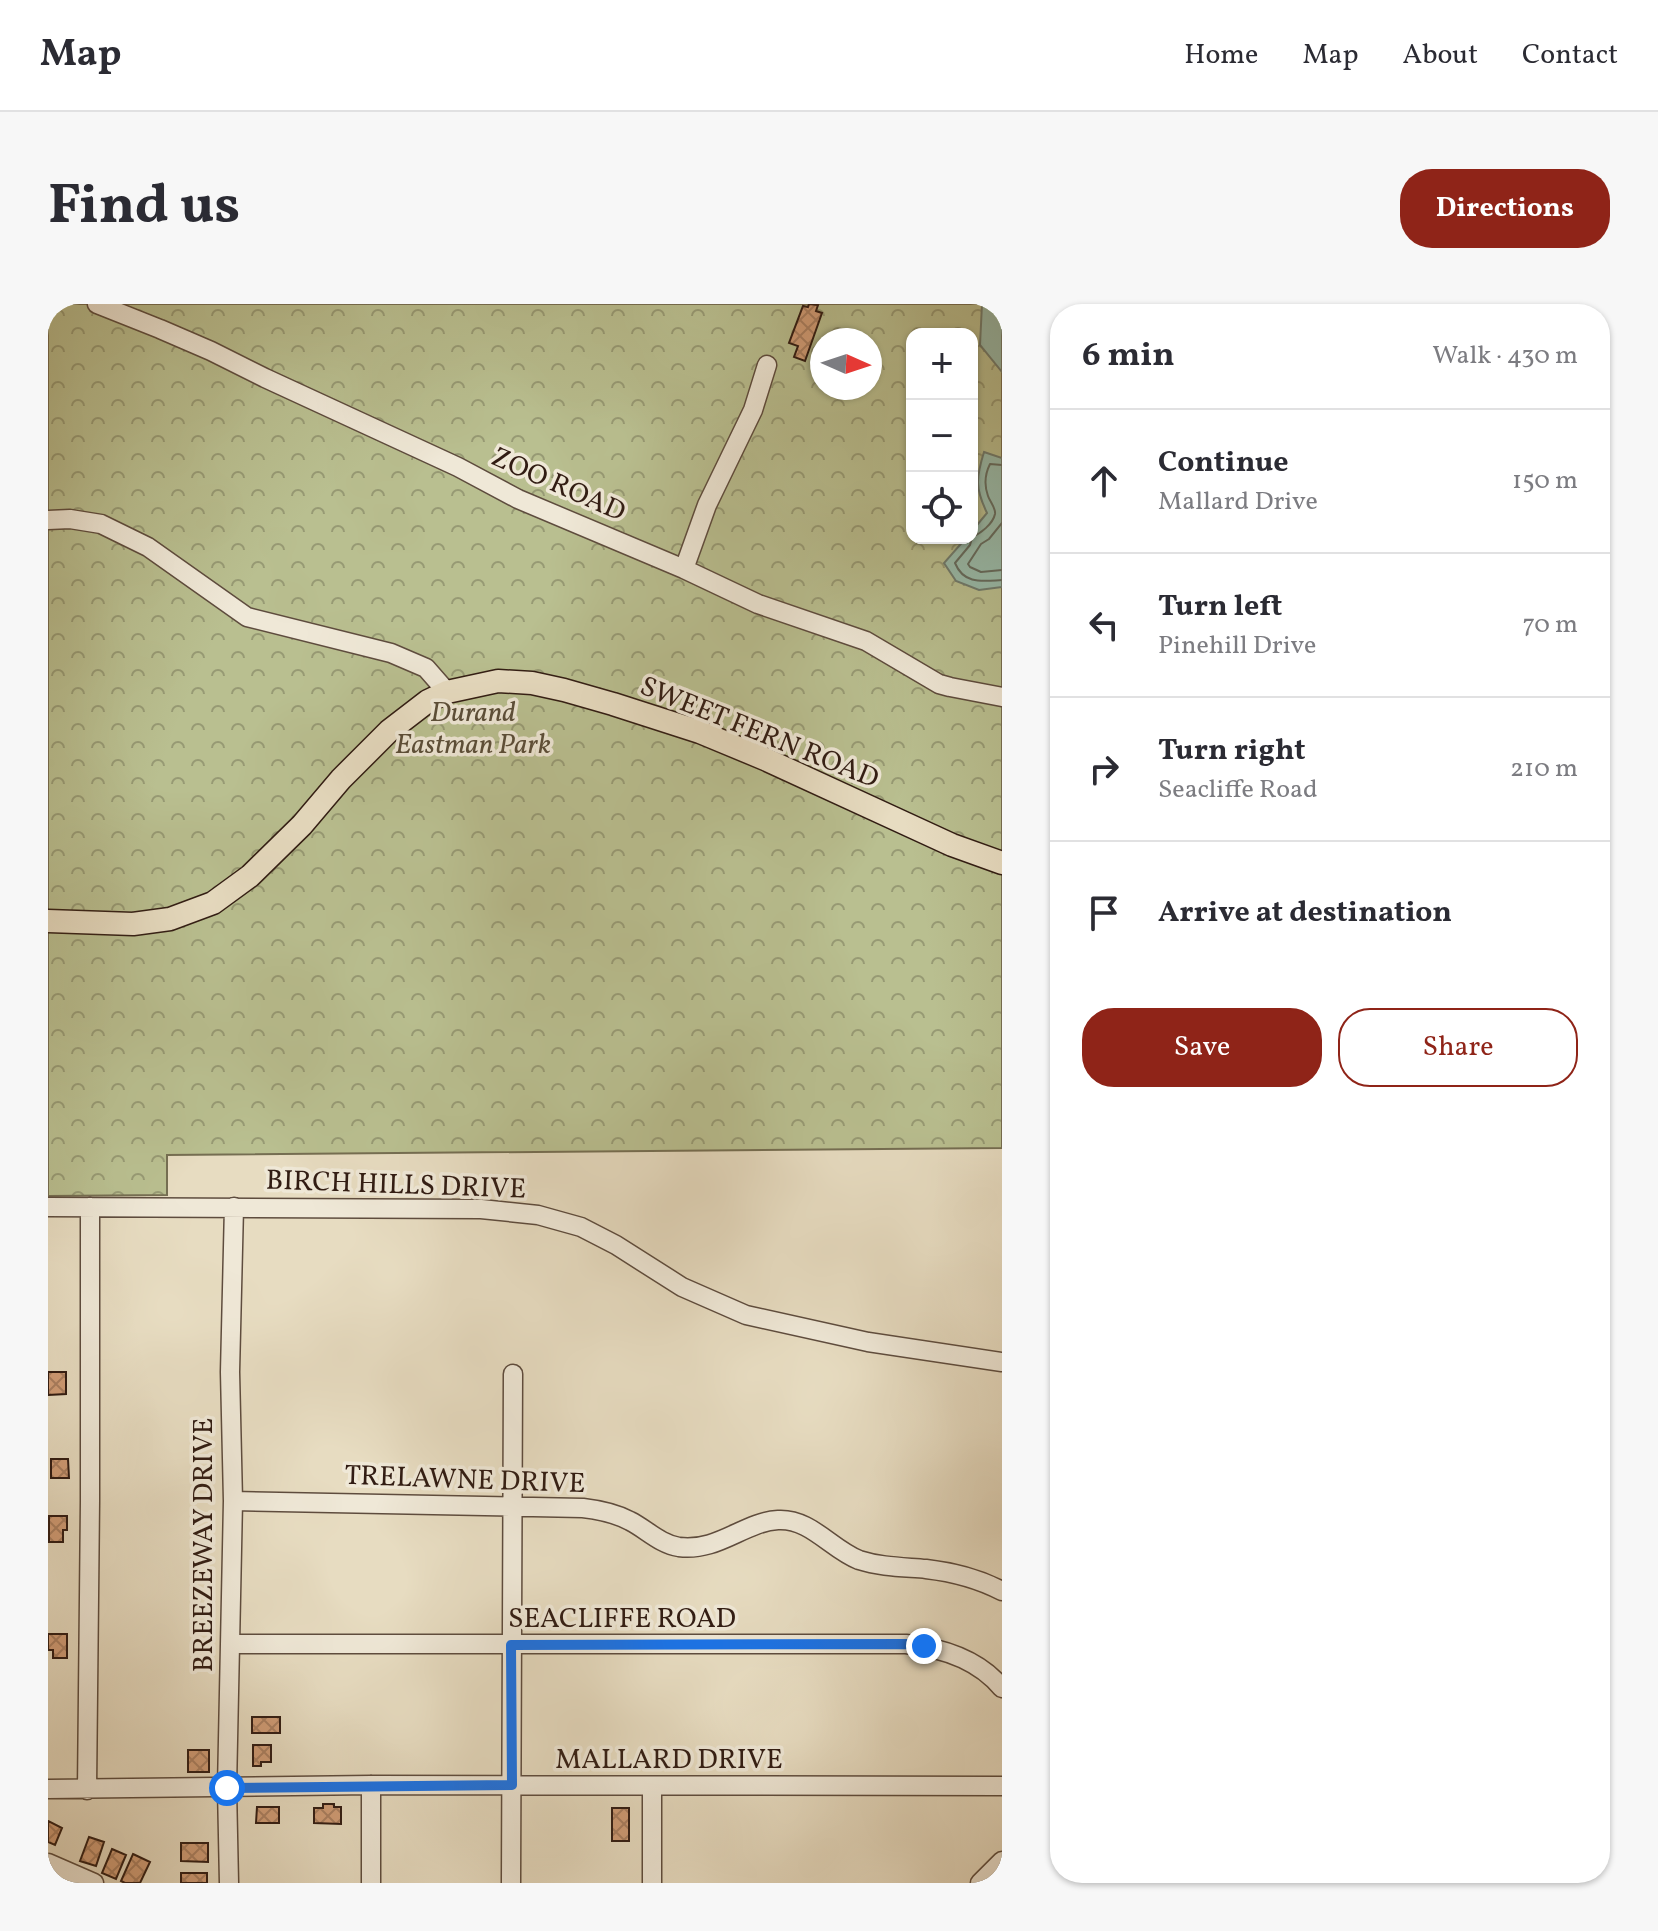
<!DOCTYPE html>
<meta charset="utf-8">
<style>
:root{--surface:#fff;--page:#f7f7f7;--text:#2b2b33;--muted:#7c7c81;--line:#e1e1e2;--accent:#8f2418}
body{margin:0;font-family:Vollkorn,serif;background:var(--page);color:var(--text)}
.controls{position:absolute;right:24px;top:24px;display:grid;overflow:hidden;border-radius:16px;box-shadow:0 2px 6px #0004}
.controls button{width:72px;height:72px;display:grid;place-items:center;padding:0;border:0;border-bottom:2px solid var(--line);background:var(--surface);color:var(--text);font:40px sans-serif}
.compass{position:absolute;left:762px;top:24px;width:72px;height:72px;border-radius:50%;background:var(--surface);box-shadow:0 2px 6px #0004;rotate:93deg}
.stop{position:absolute;width:24px;height:24px;margin:-18px;border:6px solid #1a73e8;border-radius:50%;background:#fff}
.stop.end{background:#1a73e8;border-color:#fff;box-shadow:0 2px 8px #0008}
.list{margin:0;padding:0;list-style:none}
h2{display:flex;justify-content:space-between;align-items:center;height:104px;margin:0;padding:0 32px;font-size:34px}
h2 small{font-size:26px;font-weight:400;color:var(--muted)}
.list li{display:grid;grid-template-columns:52px 1fr auto;gap:24px;align-items:center;box-sizing:border-box;height:144px;padding:0 32px;border-top:2px solid var(--line)}
.list b{display:block;font-size:30px;white-space:nowrap}
.list p{margin:0;font-size:26px;white-space:nowrap;color:var(--muted)}
.list em{font-size:26px;font-style:normal;color:var(--muted)}
.actions{display:flex;gap:16px;padding:24px 32px}
.actions a{flex:1;padding:18px 0;border:2px solid var(--accent);border-radius:32px;text-align:center;font-size:28px;color:var(--accent)}
.actions .main{background:var(--accent);color:#fff}
.icon{flex:none;width:44px;height:44px;fill:none;stroke:currentColor;stroke-width:2;stroke-linecap:round;stroke-linejoin:round}
.map{position:relative;flex:none;width:954px;height:1579px;overflow:hidden;border-radius:32px}
header{display:flex;align-items:center;gap:48px;box-sizing:border-box;height:112px;padding:0 40px;background:var(--surface);border-bottom:2px solid var(--line)}
header strong{font-size:38px}
nav{display:flex;gap:44px;margin-inline-start:auto;font-size:28px}
.intro{display:flex;align-items:center;justify-content:space-between;box-sizing:border-box;height:192px;padding:0 48px}
h1{margin:0;font-size:56px}
.button{padding:20px 36px;border-radius:32px;background:var(--accent);color:#fff;font-size:28px;font-weight:700}
main{display:flex;gap:48px;padding:0 48px}
aside{flex:1;background:var(--surface);border-radius:32px;box-shadow:0 2px 6px #0004}
.map>svg:first-child{display:block}
</style>
<header>
<strong>Map</strong>
<nav><a>Home</a><a>Map</a><a>About</a><a>Contact</a></nav>
</header>
<div class="intro"><h1>Find us</h1><a class="button">Directions</a></div>
<main>
<div class="map">
<svg width="954" height="1579" viewBox="0 0 954 1579">
<defs>
<pattern id="park-crowns" width="20" height="18" patternUnits="userSpaceOnUse" patternTransform="scale(2)"><rect width="20" height="18" fill="#b9bf90"/><path d="M2 6a3 3 0 1 1 6 0M12 15a3 3 0 1 1 6 0" fill="none" stroke="#979a74"/></pattern>
<pattern id="building-cross-hatch" width="8" height="8" patternUnits="userSpaceOnUse" patternTransform="scale(2)"><rect width="8" height="8" fill="#d19d77"/><path d="M0 0l8 8M0 8l8-8" fill="none" stroke="#aa7f60"/></pattern>
</defs>
<rect width="100%" height="100%" fill="#e7dcc1"/>
<filter id="stains"><feTurbulence type="fractalNoise" baseFrequency=".0025" numOctaves="4"/><feColorMatrix values="0 0 0 0 .2 0 0 0 0 .09 0 0 0 0 .02 0 0 0 .5 -.17"/></filter>
<radialGradient id="worn" r=".72"><stop offset=".6" stop-color="#630" stop-opacity="0"/><stop offset="1" stop-color="#630" stop-opacity=".3"/></radialGradient>
<path fill="url(#park-crowns)" stroke="#756e52" stroke-width="2" fill-rule="evenodd" d="M0,0H954V844L119,851V891L0,892ZM864,30H924V234H864ZM774,36H822V84H774Z"/>
<path fill="#98bcac" stroke="#6f7c6f" stroke-width="2" d="M934,0H954V68L932,41Z
M936,148L954,154V283L931,286L908,277L896,259L918,234H924V227L939,209C927,184 928,174 936,148Z"/>
<g fill="none" stroke-linecap="round" stroke-linejoin="round">
<path stroke="#646c60" stroke-width="2" d="M954,219L941,235L933,240L920,260L922,263L933,268L954,266
M924,233C932,230 945,220 947,210C948,204 942,198 940,192C936,181 937,170 942,160L954,161
M924,234L922,241L907,259C916,281 935,277 954,276"/>
</g>
<path fill="url(#building-cross-hatch)" stroke="#311c13" stroke-width="2" d="M761,0L770,1L768,7L774,9L757,57L746,53L750,42L741,39L755,2L760,3Z
M0,1068H18V1090L0,1091Z
M3,1155H20L21,1174H3Z
M1,1212H19V1226H15V1238H1Z
M0,1330H19V1354H5V1346H0Z
M204,1413H232V1429H204Z
M205,1441H223V1458H213V1462H205Z
M140,1446H161V1468H140Z
M275,1500H286V1503H293V1520L266,1519V1504H275Z
M209,1503H231V1519H208Z
M564,1504H581V1537H564Z
M0,1517L14,1524L7,1541L0,1538Z
M41,1533L56,1538L48,1562L32,1557Z
M133,1539H160V1558L133,1557Z
M64,1545L78,1551L68,1575L54,1569Z
M85,1550L102,1558L92,1579H77L73,1577Z
M133,1569H159V1579H133Z"/>
<g fill="none" stroke-linecap="round" stroke-linejoin="round">
<defs>
<path id="minor" d="M49,0L112,25L163,47L217,74L410,163L470,195L636,265L710,300L818,337L891,380L902,383L954,393
M0,216L22,215L53,220L100,243L199,313L343,349L378,364L399,388
M636,265L659,201L705,106L719,61
M0,903L433,905L490,911L533,923L568,941L634,983L698,1011L820,1038L954,1058
M185,1197L535,1204C552,1206 567,1209 582,1217C598,1225 612,1240 631,1243C670,1248 696,1218 730,1216C762,1214 783,1245 811,1256C833,1263 855,1263 878,1265C904,1268 931,1275 954,1287
M182,1340H858C895,1344 930,1355 954,1384
M0,1485L323,1481L954,1482
M39,1486L42,1197V903
M0,1559L46,1579
M181,1579L179,1484L185,1197L182,1068L186,903
M323,1579V1481
M463,1579L465,1070
M604,1579V1483
M932,1579L954,1557"/>
<path id="major" d="M0,617L85,620L122,615L165,599L202,572L254,521L293,475L341,427L380,397L399,388L450,377L484,379L516,386L565,400L652,428L717,455L904,541L954,559"/>
</defs>
<use href="#minor" stroke="#5e4c3e" stroke-width="21"/>
<use href="#major" stroke="#311c13" stroke-width="25"/>
<use href="#minor" stroke="#efe8d7" stroke-width="18"/>
<use href="#major" stroke="#e7dcc1" stroke-width="22"/>
</g>
<g fill="none" stroke-linecap="round" stroke-linejoin="round">
<path stroke="#1a73e8" stroke-width="10" d="M179,1484L464,1481L463,1341L858,1340L876,1342"/>
</g>
<g text-anchor="middle" stroke-width="7" stroke-linejoin="round" paint-order="stroke">
<g font-size="28" fill="#311c13" stroke="#efe8d7">
<text transform="translate(511 179) rotate(24)" y="10">ZOO ROAD</text>
<text transform="translate(712 427) rotate(22)" y="10">SWEET FERN ROAD</text>
<text transform="translate(348 879) rotate(2)" y="10">BIRCH HILLS DRIVE</text>
<text transform="translate(417 1174) rotate(2)" y="10">TRELAWNE DRIVE</text>
<text transform="translate(154 1241) rotate(-90)" y="10">BREEZEWAY DRIVE</text>
<text x="574" y="1323">SEACLIFFE ROAD</text>
<text x="621" y="1464">MALLARD DRIVE</text>
</g>
<g font-size="28" font-style="italic" fill="#5a4d38" stroke="#efe8d7">
<text x="425" y="417">Durand<tspan x="425" dy="32">Eastman Park</tspan></text>
</g>
</g>
<rect width="100%" height="100%" filter="url(#stains)"/>
<rect width="100%" height="100%" fill="url(#worn)"/>
</svg>
<div class="controls">
<button>+</button>
<button>−</button>
<button><svg class="icon" aria-label="locate" viewBox="0 0 24 24"><circle cx="12" cy="12" r="6"/><path d="M12 2v4M12 18v4M2 12h4M18 12h4"/></svg></button>
</div>
<svg class="compass" viewBox="-18 -18 36 36"><path d="M0-13l5 13h-10z" fill="#e53935"/><path d="M0 13l5-13h-10z" fill="#7c7c81"/></svg>
<div class="stop" style="left:179px;top:1484px"></div>
<div class="stop end" style="left:876px;top:1342px"></div>
</div>
<aside>
<h2>6 min<small>Walk · 430 m</small></h2>
<ul class="list">
<li><svg class="icon" aria-label="ahead" viewBox="0 0 24 24"><path d="M12 20V5M6 11l6-6 6 6"/></svg><div><b>Continue</b><p>Mallard Drive</p></div><em>150 m</em></li>
<li><svg class="icon" aria-label="left" viewBox="0 0 24 24"><path d="M17 20v-9H6M10 6l-5 5 5 5"/></svg><div><b>Turn left</b><p>Pinehill Drive</p></div><em>70 m</em></li>
<li><svg class="icon" aria-label="right" viewBox="0 0 24 24"><path d="M7 20v-9h11M14 6l5 5-5 5"/></svg><div><b>Turn right</b><p>Seacliffe Road</p></div><em>210 m</em></li>
<li><svg class="icon" aria-label="arrive" viewBox="0 0 24 24"><path d="M6 21V4h12l-3 4 3 4H6"/></svg><div><b>Arrive at destination</b></div></li>
</ul>
<div class="actions"><a class="main">Save</a><a>Share</a></div>
</aside>
</main>
